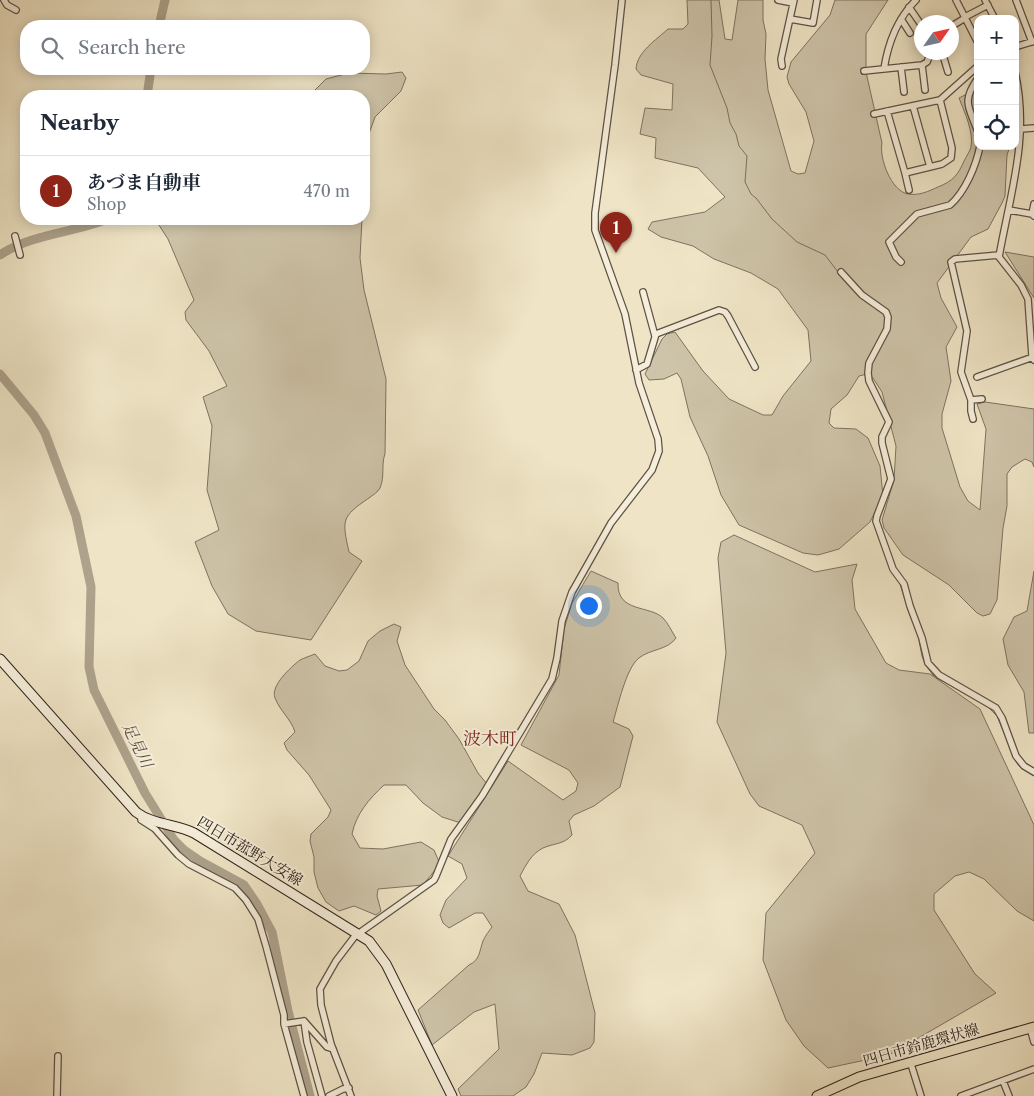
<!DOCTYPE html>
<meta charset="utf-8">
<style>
:root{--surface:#fff;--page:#f2f2f3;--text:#1f2937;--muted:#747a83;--line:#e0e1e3;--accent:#8f2418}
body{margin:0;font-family:"Libre Caslon Text","Noto Serif JP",serif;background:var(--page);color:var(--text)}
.controls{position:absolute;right:15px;top:15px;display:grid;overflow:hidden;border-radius:10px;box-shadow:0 2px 12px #0003}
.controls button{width:45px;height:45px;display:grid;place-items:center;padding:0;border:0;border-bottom:1px solid var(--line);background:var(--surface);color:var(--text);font:25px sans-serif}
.compass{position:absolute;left:914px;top:15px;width:45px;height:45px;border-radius:50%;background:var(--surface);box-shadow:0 2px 12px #0003;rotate:56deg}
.you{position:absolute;left:588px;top:605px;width:18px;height:18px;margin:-12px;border:4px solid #fff;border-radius:50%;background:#1a73e8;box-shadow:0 0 0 8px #1a73e833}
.badge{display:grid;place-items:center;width:32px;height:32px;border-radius:50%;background:var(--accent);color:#fff;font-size:16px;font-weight:700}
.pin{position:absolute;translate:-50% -41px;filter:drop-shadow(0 1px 2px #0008)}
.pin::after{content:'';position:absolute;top:26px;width:18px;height:15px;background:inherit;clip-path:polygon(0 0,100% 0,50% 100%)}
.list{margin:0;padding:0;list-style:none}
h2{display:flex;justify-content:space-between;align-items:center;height:65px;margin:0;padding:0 20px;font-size:21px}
h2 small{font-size:16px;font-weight:400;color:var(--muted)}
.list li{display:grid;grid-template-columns:32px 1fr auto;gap:15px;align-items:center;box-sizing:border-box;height:70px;padding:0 20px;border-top:1px solid var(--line)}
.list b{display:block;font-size:19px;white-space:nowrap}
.list p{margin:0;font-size:16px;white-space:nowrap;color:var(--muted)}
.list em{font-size:16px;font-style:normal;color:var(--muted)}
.icon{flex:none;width:28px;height:28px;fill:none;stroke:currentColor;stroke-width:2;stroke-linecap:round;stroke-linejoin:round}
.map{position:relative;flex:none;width:1034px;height:1096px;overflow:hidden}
.search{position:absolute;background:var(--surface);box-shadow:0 2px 12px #0003;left:20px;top:20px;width:350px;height:55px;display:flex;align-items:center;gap:12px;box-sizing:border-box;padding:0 18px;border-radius:20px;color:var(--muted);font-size:19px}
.panel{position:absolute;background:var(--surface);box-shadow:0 2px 12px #0003;left:20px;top:90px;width:350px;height:135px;border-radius:20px}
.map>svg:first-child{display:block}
</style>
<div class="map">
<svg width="1034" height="1096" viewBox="0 0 1034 1096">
<rect width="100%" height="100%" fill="#efe5c6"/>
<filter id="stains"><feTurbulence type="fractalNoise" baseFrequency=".004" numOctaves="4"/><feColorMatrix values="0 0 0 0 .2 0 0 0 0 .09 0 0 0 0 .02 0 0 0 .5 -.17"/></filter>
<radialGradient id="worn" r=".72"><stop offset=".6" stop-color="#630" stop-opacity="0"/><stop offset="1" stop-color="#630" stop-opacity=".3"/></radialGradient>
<path fill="#cec4a9" stroke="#7e7262" d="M687,0H719L725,39L732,40L738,0H763V20L766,34L765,59L768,90L791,171L798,174L805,173L814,141L806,112L789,84L787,77L791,62L830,15L835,0H888L866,34V72L882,143C879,158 891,191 908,194C919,196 929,191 938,187C953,181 958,175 964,161C966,157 970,151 971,147C974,132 964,111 959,98L965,95L978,127V146H1010L1007,155L1005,196L1002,203L988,229L971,237L937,283L941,298L957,327L946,347L951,381L942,414V428L960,487L968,501L980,510L986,429L977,404L985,402L1034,409V467L1032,462L1025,459L1012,467L1007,474V506L1003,528L997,600L990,614L983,616L977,613L949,585L903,555L884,528L882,520L894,480L896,446L882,392L873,378L867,374L859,376L847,395L831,409L829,423L834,428L856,429L868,438L880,466L883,496L870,522L839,549L818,555L803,553L739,525L721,495L708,456L690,417L681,379L677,373L664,379L649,380L645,374L662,339L667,334L675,332L703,371L729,399L763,415H772L783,396L811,361L808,330L778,289L751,273L714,259L693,246L661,237L648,229L652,222L705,212L725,197L698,168L655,158L656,138L640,134L645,108L672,110L673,84L641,75L636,69C637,52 656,40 668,29H683L688,24Z
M402,72L406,78L401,91L375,117L367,139L364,189V96H309L326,79L349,73L386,74Z
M971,91H978V115L975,108L973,109L970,100Z
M159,219H362L360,258L364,290L386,379L385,454C381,464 385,477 380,488C378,492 373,495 369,498C341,517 342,520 349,552L362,561L311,640L256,631L228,614L212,586L195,542L219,530L207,490L212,426L203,397L227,386L209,351L186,320L185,312L194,300L168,239L157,222Z
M1005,252L1034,257V298Z
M734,535L815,572L857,564L852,580L855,609L886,663L899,670L930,674L980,709L1034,825V921L1017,911L984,879L969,872L955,876L934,894V910L975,974L996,993L889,1055L828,1068L804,1046L786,1020L763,960L766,913L815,853L802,825L759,806L750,794L717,722L726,653L718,558L721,542Z
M591,571L618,583C617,613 650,605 663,618C668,623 672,632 676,638C668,650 650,649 639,658C626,668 618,706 613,722L629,729L633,736L620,787L594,806L574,815L569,821L572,835C563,845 554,843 543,848C531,854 526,865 520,876L528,891L559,904L575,935L595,1013L594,1042L590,1048L572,1055L542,1053L534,1074L526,1087L513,1096H461L458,1089L499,1049L495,1004L474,1012L432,1045L418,1010L469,965C480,960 479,952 483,941C485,936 489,931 492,927L483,913H475L449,928L443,923L440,915L446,900L467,878L462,864L448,856L508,761L563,800L576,791L578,783L569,770L521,745L559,675L564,629L572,603Z
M1034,571V733H1029L1024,692L1008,665L1003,639L1014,617L1027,611Z
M394,624L401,627L397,641L405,665L434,709L445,720L459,739L478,773L487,784L461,823L442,817L423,803L406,785H384C369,799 356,814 352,834L360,848L383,849L421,842L434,850L440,864L423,885L378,889L377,896L381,911L376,915L354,906L339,911L326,902L318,888L314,872V857L310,841L311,834L328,817L331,810L309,775L287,750L284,743L295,732C291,719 280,711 275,698C270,686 291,667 300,660C304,658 310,656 315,654L325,666L339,671L347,670L359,661L368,641L380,631Z"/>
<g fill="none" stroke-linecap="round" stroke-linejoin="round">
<path stroke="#7a6e5e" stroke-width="1" d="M711,0L712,36L710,65L727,108L730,123L736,134L739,146L747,156L745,182L751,194L756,198L772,219L797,242L825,255L838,272
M865,300L882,313
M866,370L865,375L868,386
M879,437L880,447L883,459
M874,518L882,494
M873,522L890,568
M900,584L909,613L914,625
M918,635L922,656L925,664L933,675L939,679L987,706L997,716L1016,762L1020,767L1034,776"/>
<path stroke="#ada28c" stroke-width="9" d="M159,26L165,0
M147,96L151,69
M0,255C31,234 73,233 107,219
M0,374L34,415L45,433L76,516L91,587L89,667L94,690L145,793L174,840L184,850L200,861L244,885L257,904L272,932L288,1011L310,1096"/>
<defs>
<path id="minor" d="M4,0L7,5L16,10
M778,0L793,3
M956,0L978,43
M985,0L995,19
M1016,0L1032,42
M909,7L922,26
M965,17L988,5
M790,19L813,23L817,0
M901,19L910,33
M952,26L965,18
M1015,47L1034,41
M942,52L948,72
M922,65L925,90
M782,66L781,59L794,0
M901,67L904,92
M884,69C888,43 897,19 916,0
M864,71L922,65L927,62L931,52
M1015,72C1030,137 1010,194 999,257L1021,285L1028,299L1032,356L1034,360
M978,78C961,102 969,107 978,132
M913,106L930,167
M887,111L905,173L942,164L951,158L952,148L940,100
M874,114L940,100L978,66
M1021,129L1034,128
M905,173L909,190
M1009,210L1032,214L1034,216
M1032,214L1034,204
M15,236L20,255
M901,262L896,257L889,242L917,214L950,205C965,192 976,166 980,146
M841,272L862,295L886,312L888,317L887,329L869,363L868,373L869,381L889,422L882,437V443L891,479L877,516L876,521L893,569L904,584L910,606L922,638L928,663L939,675L996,708L1002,718L1016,756L1024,766L1034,772
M643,292L655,336
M636,370L647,364L656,334L719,310L725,312L728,316L755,367
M977,377L1033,357
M971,400L982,399
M973,419L971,411V400L961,372L967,331L951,262L955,259L999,255
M141,816V820L155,829L178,855L189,864L235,888L246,900L258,919L266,946L284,1015V1024L304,1096
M304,1021L307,1042L322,1096
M304,1021L327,1047L333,1049
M284,1024L304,1021
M1030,1028L1034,1042
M910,1061L921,1096
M1003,1081L1009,1096
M57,1096L58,1056
M329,1096L343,1089L349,1088
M351,1096L331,1044L321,1005L320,989L336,961L355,936L434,880L436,876L451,839L482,796L552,679L557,658L562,621L572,592L611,523L652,470L659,451L658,439L639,383L625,314L595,230V213L615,65L622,0
M961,1096L1034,1069"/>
<path id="secondary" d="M0,659L136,812C153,825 176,824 194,833L369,941L386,964L452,1096"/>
<path id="primary" d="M817,1096L859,1077L1034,1027"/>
</defs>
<use href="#minor" stroke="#5e5145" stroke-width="8"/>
<use href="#secondary" stroke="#2e201a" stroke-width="11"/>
<use href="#primary" stroke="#2e201a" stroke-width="11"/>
<use href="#minor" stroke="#f5eeda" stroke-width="5.5"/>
<use href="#secondary" stroke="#f5eeda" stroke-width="9"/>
<use href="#primary" stroke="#efe5c6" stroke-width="9"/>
</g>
<g text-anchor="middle" stroke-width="4" stroke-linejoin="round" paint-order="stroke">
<g font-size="15" fill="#2e201a" stroke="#f5eeda">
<text transform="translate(250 851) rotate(31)" y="5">四日市菰野大安線</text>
<text transform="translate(921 1045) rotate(-16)" y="5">四日市鈴鹿環状線</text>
</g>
<g font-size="16" font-style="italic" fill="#5a4e42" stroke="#f5eeda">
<text transform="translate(138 745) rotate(64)" y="6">足見川</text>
</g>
<g font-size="18" fill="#7a1f14" stroke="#f5eeda">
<text x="490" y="745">波木町</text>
</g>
</g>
<rect width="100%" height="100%" filter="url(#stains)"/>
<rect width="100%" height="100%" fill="url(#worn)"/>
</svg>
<div class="controls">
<button>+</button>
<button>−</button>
<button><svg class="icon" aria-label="locate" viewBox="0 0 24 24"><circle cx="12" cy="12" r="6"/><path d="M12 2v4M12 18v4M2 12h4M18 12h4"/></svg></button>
</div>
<svg class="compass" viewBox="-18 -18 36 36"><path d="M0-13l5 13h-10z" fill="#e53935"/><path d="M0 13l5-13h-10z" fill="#747a83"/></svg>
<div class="you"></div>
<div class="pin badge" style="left:616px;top:253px">1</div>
<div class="search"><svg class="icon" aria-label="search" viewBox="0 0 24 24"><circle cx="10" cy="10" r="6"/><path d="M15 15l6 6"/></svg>Search here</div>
<section class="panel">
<h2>Nearby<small></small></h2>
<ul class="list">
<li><span class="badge">1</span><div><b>あづま自動車</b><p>Shop</p></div><em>470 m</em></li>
</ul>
</section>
</div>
